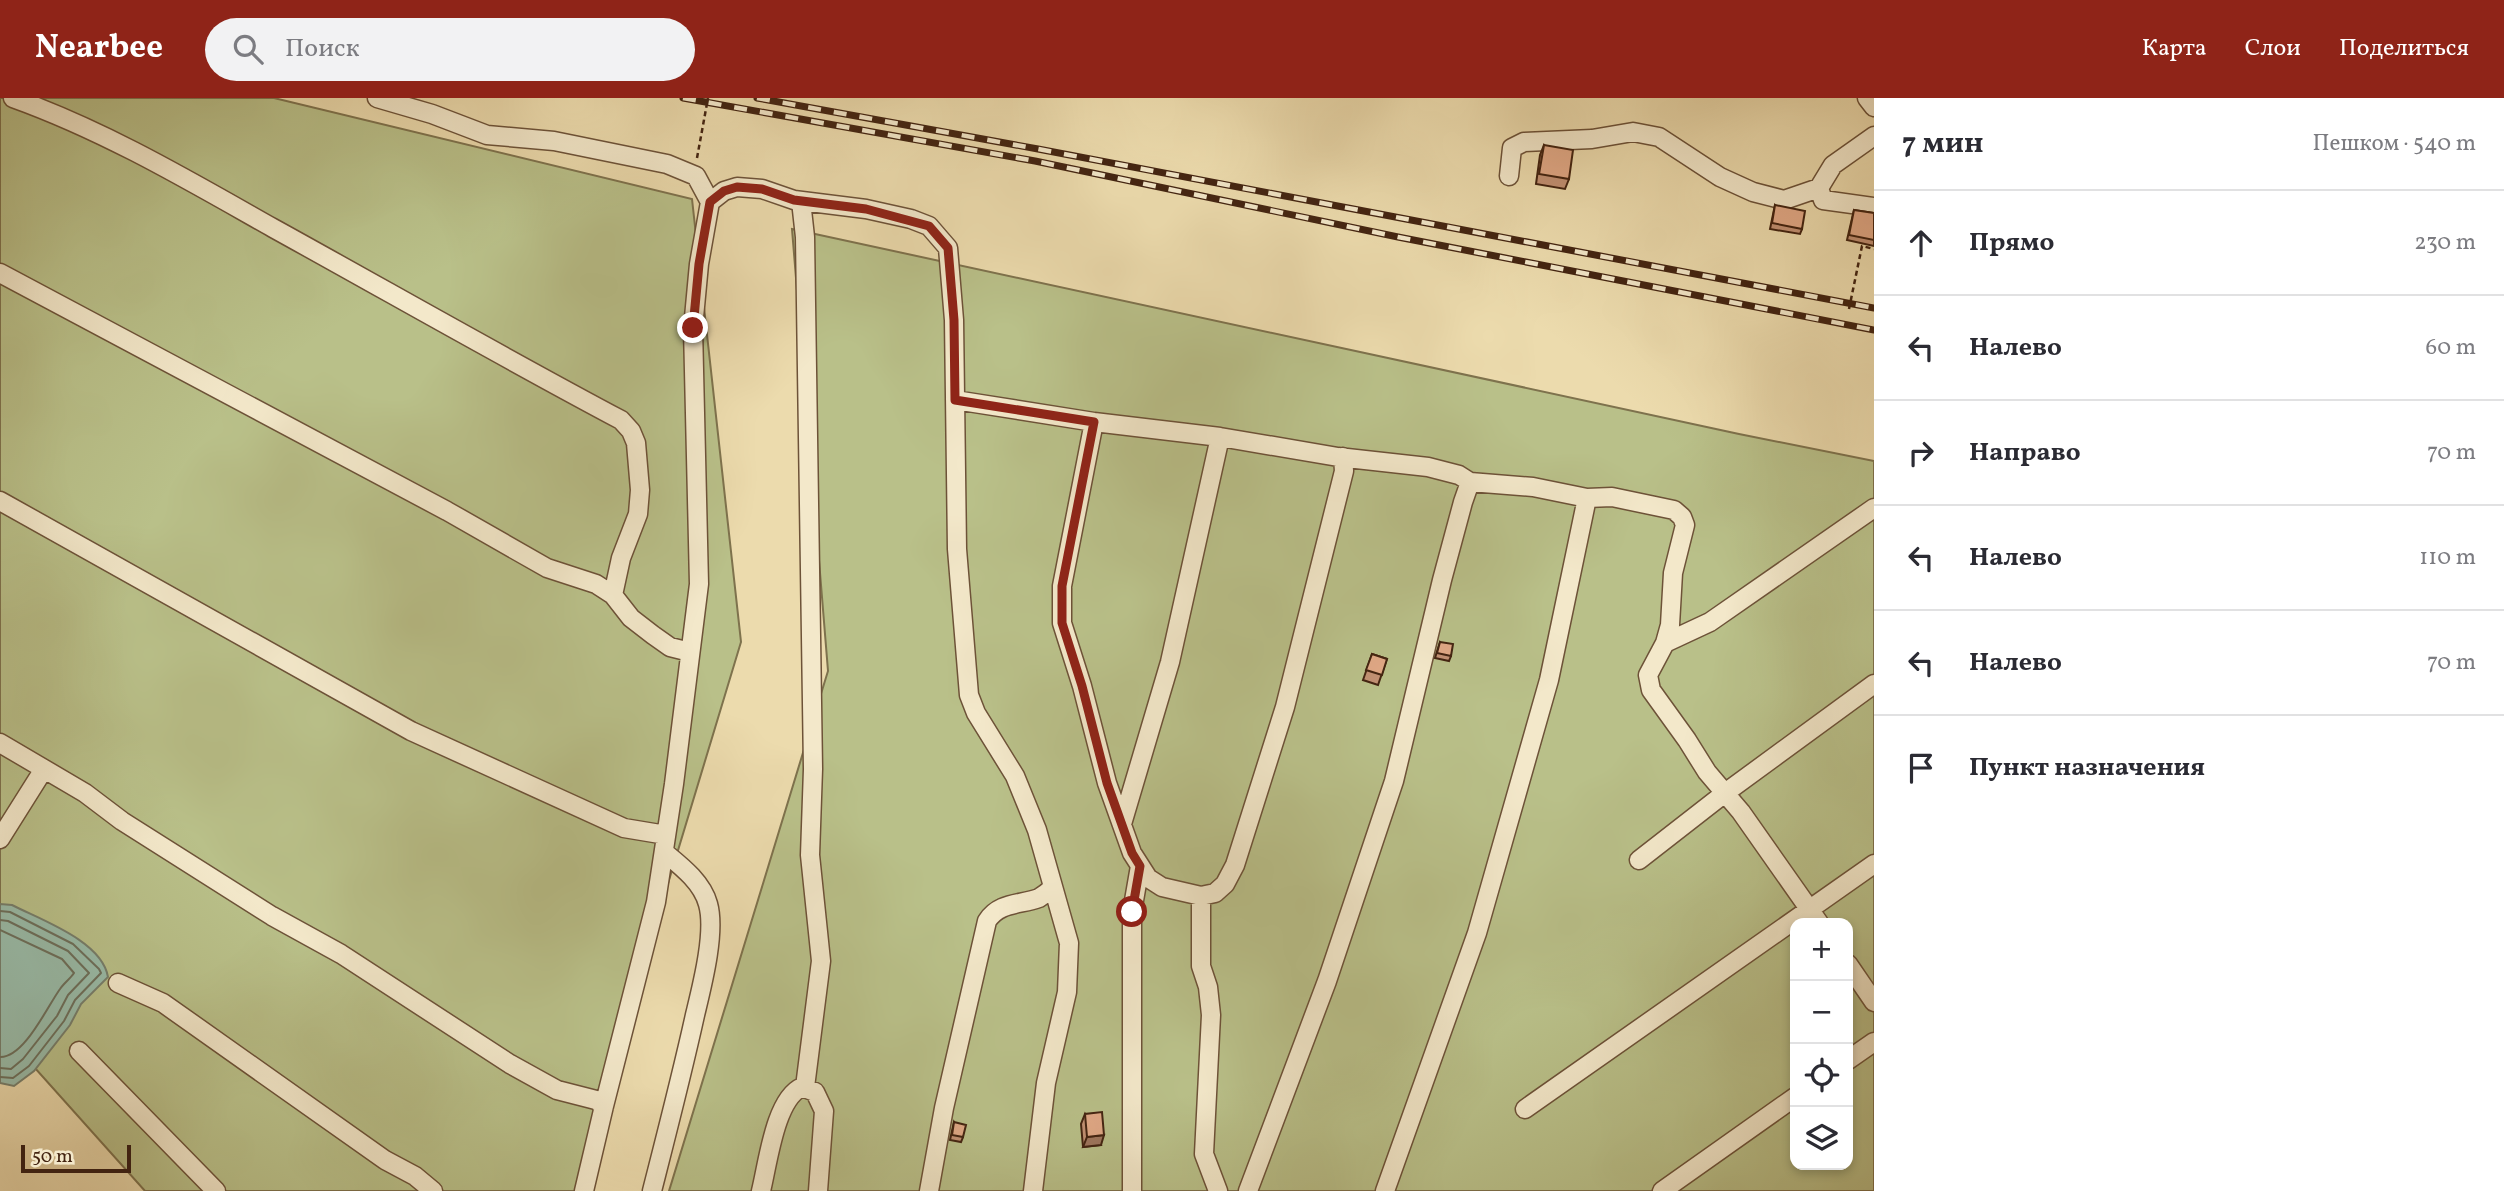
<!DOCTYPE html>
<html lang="ru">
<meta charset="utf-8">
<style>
:root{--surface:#fff;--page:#f2f2f3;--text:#2b2b33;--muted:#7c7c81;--line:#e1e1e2;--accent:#8f2418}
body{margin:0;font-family:Vollkorn,serif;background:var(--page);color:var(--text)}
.controls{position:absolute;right:21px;bottom:21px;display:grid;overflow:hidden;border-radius:14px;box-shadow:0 4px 10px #0003}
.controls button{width:63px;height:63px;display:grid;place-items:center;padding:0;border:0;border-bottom:2px solid var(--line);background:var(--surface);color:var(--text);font:35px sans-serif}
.scale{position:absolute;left:21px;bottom:18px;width:110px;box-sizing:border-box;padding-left:7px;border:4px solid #432411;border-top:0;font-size:19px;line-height:24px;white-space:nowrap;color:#432411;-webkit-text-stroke:5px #f3e8ca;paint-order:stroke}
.stop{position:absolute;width:21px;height:21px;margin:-16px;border:5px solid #8f2418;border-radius:50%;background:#fff}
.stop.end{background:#8f2418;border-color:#fff;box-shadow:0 2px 7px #0008}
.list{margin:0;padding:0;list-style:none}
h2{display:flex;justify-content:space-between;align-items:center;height:91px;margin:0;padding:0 28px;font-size:30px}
h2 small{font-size:23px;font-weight:400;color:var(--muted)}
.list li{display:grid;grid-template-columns:46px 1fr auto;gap:21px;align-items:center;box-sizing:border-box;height:105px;padding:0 28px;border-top:2px solid var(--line)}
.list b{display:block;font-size:26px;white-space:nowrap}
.list em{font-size:23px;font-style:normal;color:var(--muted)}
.icon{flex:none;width:38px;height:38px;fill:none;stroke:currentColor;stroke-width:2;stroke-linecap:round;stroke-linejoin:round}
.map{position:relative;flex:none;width:1874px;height:1093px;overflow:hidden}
header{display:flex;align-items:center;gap:42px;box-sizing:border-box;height:98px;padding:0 35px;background:var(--accent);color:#fff}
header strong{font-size:33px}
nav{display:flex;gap:38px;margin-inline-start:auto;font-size:24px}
.search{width:490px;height:63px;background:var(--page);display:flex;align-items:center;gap:18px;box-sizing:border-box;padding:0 24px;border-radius:38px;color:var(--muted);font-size:26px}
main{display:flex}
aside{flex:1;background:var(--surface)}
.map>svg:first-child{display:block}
</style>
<header>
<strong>Nearbee</strong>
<div class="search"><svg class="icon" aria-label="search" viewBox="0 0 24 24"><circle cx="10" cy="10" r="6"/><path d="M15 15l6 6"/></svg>Поиск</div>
<nav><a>Карта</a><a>Слои</a><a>Поделиться</a></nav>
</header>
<main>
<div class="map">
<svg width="1874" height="1093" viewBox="0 0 1874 1093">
<rect width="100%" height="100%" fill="#ecdbad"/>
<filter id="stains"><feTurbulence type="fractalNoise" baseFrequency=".00286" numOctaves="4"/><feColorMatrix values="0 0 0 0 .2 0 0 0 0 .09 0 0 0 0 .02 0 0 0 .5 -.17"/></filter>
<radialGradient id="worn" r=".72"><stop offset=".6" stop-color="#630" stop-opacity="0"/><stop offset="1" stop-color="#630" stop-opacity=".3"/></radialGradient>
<path fill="#b9c089" stroke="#7e724d" stroke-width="2" fill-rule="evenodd" d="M0,0H274L692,101L741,544L575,1093H145L0,931Z
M792,131L1739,336L1874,363V1093H669L828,573ZM1795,825H1848V1067H1795Z"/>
<path fill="#99bba8" stroke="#777f6c" stroke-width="2" d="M0,806L12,807C41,822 102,843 108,879L81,906L70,927L34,973L14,988L0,985Z"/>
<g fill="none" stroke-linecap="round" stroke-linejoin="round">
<path stroke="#6e705c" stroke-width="2" d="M0,813L10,814L73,846L99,871L101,875L75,902L64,923L29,968L13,980L0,979
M0,822L8,823L68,853L89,875L68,897L57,918L23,961L11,971L0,970
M0,832L62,861L74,875C70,881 64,885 60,891C47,909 24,960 0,959"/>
<defs>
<path id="minor" d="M13,0C105,33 188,82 273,130C389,194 504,260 621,322L631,333L636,345L640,392L638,416L621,460L613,497
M377,0L432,16L487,37L554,43L667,66L696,78L710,104L699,166L693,230L699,486L674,686L656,804L604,1008L584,1093
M1867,0L1874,9
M1874,38L1833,67L1819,90L1823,102L1874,109
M1509,78L1512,50L1524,44L1592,41L1633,34L1659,39L1720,79L1753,94L1784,102L1819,90
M801,103L805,139L813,671L810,757L821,863L805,989
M710,104L724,93L737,89L762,91L794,102L866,111L911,121L929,128L948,150L954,222L957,451L969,597L976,615L1015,678L1037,732L1069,845L1067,894L1046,985L1033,1093
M0,175L447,413L547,470L596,486L613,497L631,520L653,537L670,549L690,554
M955,302L1094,324L1220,339L1338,359L1428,369L1459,377L1470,384L1533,389L1587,400L1612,399L1674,412L1682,419L1685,427L1673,475L1670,527L1665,545L1648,577L1651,592L1687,642L1707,674L1741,714L1819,825
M1094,324L1062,488V525L1082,588L1107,685L1132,755L1148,780L1162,789L1201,798L1215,795L1225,786L1235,767L1285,609L1344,373L1343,359
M0,403L411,633L624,730L666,737
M1665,545L1710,524L1874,410
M0,645L85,695L122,723L272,818L341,856L510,966L557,992L596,1002L604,1008
M1122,726L1170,564L1220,339
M0,741L44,671
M1639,762L1725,695L1874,586
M1201,798V868L1208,889L1211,917L1204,1056L1218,1093
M1848,866L1874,904
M118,885L163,905L385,1062L415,1078L433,1093
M79,953L216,1093
M1848,962L1874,944
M1525,1011L1874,766
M652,1093C667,1034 682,976 695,917C702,888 716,834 708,806C702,784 681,768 664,754
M761,1093C768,1065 775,1001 802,989L815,994L824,1013L818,1093
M929,1093L944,1010L987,823C999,804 1020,807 1039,800C1044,797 1049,793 1053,789
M1132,1093V814L1140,768
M1248,1093L1327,883L1394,683L1442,482L1463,404L1470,384
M1385,1093L1477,835L1549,582L1587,400
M1662,1093L1795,999"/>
</defs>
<use href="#minor" stroke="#6d5238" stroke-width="21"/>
<path stroke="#432411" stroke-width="2.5" stroke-dasharray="5 3.5" stroke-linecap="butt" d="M697,60L708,0
M1849,211L1862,148L1874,151"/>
<use href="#minor" stroke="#f3e8ca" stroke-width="18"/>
<defs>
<path id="rail" d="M683,0L1035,63L1398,139L1874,232
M757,0L1038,51L1874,210"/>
</defs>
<use href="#rail" stroke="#432411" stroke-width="7"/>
<use href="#rail" stroke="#f3e8ca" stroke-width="4.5" stroke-dasharray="13" stroke-linecap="butt"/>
</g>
<path fill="#c29174" stroke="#432411" stroke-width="2" d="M1544,47L1569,81L1565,91L1536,86L1540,57Z
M1775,107L1802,131L1800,136L1770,131Z
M1854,112L1874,115V148L1847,142Z
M1440,544L1451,558L1449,563L1435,560Z
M1372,556L1387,561L1378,587L1363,582Z
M1085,1016L1101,1047L1083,1049L1081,1026Z
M954,1024L963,1039L961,1044L950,1042Z"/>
<path fill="#9e765e" stroke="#432411" stroke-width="2" d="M1104,1037L1101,1047L1083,1049L1087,1039Z"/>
<path fill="#e1a987" stroke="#432411" stroke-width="2" d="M1544,47L1573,52L1569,81L1539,76Z
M1775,107L1805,113L1802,131L1772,125Z
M1854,112L1874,115V142L1849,137Z
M1440,544L1453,546L1451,558L1437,555Z
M1372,556L1387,561L1382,577L1366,572Z
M1102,1014L1104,1037L1087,1039L1085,1016Z
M954,1024L966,1027L963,1039L952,1037Z"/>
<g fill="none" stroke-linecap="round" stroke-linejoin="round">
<path stroke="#8f2418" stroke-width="9" d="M693,230L699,166L710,104L724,93L737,89L762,91L794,102L866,111L929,128L948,150L954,222L955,302L1094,324L1062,488V525L1082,588L1107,685L1132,755L1140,768L1132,814"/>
</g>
<rect width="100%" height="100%" filter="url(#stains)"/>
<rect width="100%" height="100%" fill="url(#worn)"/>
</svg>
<div class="controls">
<button>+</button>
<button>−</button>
<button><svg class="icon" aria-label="locate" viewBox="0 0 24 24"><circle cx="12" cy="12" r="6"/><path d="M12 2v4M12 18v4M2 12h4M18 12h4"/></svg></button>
<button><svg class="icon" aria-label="layers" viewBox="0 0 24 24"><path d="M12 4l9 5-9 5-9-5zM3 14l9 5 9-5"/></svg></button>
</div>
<div class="scale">50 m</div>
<div class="stop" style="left:1132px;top:814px"></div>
<div class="stop end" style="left:693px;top:230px"></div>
</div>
<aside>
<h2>7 мин<small>Пешком · 540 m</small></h2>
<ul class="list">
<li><svg class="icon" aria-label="ahead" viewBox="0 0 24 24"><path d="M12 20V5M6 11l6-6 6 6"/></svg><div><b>Прямо</b></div><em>230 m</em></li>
<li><svg class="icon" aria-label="left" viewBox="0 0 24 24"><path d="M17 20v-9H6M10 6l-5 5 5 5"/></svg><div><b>Налево</b></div><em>60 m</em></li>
<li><svg class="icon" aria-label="right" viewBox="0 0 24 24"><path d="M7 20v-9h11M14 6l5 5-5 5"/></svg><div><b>Направо</b></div><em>70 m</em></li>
<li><svg class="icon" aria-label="left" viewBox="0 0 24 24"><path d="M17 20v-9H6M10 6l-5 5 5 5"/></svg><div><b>Налево</b></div><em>110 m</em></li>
<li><svg class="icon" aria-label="left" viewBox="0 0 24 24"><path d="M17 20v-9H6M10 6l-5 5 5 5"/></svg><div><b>Налево</b></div><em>70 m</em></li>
<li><svg class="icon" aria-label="arrive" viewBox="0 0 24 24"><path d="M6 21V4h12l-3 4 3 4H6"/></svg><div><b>Пункт назначения</b></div></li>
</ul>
</aside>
</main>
